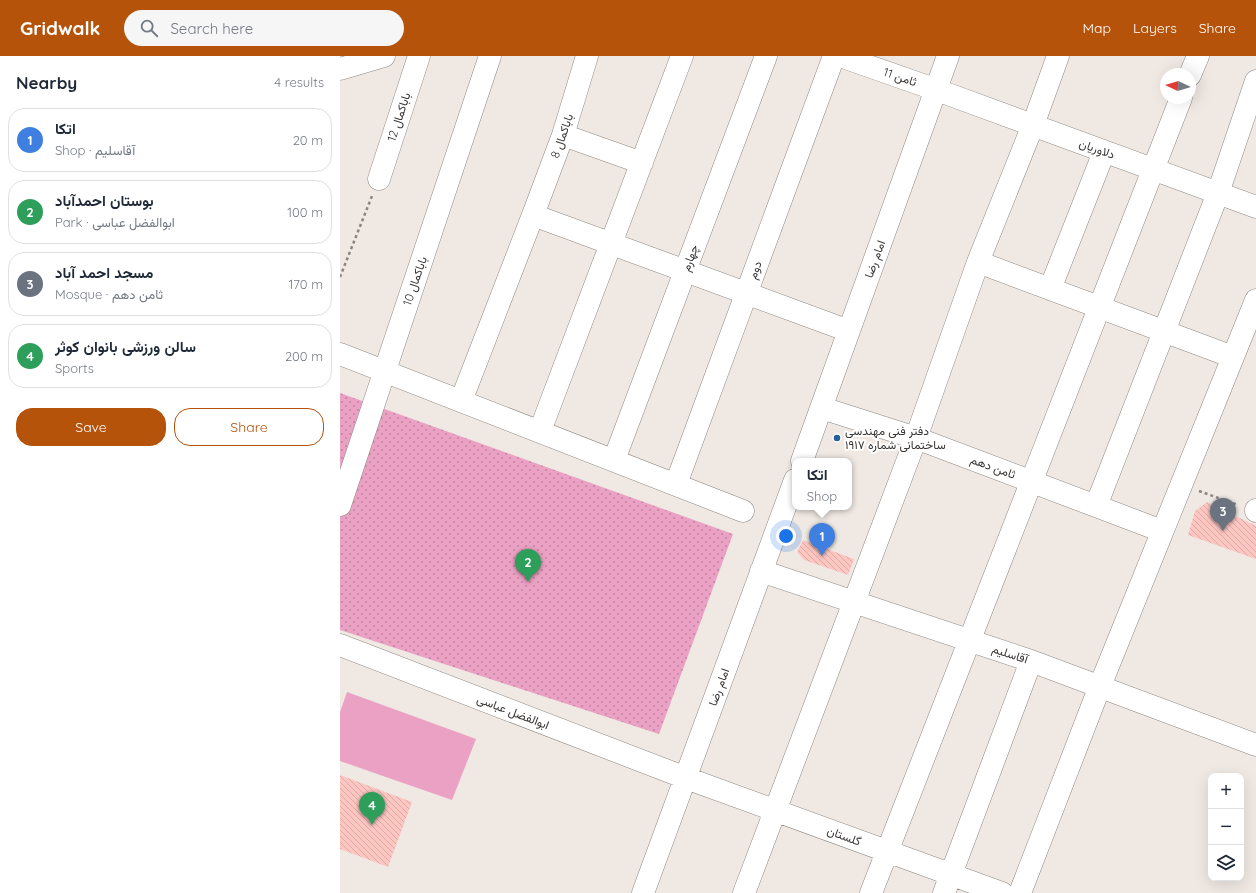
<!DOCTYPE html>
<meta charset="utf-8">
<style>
:root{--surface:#fff;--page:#f6f6f7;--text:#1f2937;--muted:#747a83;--line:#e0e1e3;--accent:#b45309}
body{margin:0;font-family:Quicksand,Vazirmatn,sans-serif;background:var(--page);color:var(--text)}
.controls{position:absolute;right:12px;bottom:12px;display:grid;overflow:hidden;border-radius:8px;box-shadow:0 4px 16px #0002}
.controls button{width:36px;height:36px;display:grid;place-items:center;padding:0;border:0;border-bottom:1px solid var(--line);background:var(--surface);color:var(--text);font:20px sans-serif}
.compass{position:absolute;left:820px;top:12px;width:36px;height:36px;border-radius:50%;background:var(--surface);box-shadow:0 4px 16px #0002;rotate:274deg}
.you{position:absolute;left:446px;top:480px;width:14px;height:14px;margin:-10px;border:3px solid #fff;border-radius:50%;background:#1a73e8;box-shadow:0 0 0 6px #1a73e833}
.badge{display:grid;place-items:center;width:26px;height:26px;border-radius:50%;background:var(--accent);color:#fff;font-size:13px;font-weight:700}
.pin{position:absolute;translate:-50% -33px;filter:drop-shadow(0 1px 2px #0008)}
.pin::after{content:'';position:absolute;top:21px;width:14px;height:12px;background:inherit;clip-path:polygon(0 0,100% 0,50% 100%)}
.popup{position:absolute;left:452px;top:402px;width:60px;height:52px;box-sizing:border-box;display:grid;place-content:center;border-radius:8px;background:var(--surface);filter:drop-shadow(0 1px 3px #0005);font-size:13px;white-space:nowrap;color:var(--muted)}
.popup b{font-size:15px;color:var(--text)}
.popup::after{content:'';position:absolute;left:50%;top:100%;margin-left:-8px;border:8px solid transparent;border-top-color:var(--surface)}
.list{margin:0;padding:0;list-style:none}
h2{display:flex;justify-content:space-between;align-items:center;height:52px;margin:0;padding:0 16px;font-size:17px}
h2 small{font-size:13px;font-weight:400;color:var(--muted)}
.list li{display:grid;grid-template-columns:26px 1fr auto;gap:12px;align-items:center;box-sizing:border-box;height:64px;margin:0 8px 8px;padding:0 8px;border:1px solid var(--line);border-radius:16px}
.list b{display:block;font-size:15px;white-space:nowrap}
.list p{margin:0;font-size:13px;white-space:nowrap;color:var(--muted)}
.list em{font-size:13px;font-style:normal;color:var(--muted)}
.actions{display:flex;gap:8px;padding:12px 16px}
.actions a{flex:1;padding:9px 0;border:1px solid var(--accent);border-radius:16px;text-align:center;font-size:14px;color:var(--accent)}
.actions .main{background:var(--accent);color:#fff}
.icon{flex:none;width:22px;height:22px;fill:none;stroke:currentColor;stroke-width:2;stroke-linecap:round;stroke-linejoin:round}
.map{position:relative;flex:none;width:916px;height:837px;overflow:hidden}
header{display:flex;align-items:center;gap:24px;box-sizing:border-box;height:56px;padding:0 20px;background:var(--accent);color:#fff}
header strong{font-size:19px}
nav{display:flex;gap:22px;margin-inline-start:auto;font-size:14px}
.search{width:280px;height:36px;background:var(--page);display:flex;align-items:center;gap:10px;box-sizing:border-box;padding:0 14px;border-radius:22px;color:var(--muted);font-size:15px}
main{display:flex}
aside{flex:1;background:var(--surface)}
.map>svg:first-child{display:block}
</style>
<header>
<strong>Gridwalk</strong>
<div class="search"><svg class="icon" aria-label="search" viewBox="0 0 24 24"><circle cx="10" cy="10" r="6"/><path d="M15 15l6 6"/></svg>Search here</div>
<nav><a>Map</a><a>Layers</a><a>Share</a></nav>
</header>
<main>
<aside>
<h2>Nearby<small>4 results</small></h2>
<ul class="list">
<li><span class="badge" style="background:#3f7fe0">1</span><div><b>اتکا</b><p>Shop · آقاسلیم</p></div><em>20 m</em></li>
<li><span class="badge" style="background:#2e9e5b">2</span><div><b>بوستان احمدآباد</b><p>Park · ابوالفضل عباسی</p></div><em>100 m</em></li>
<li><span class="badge" style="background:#6b7280">3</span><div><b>مسجد احمد آباد</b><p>Mosque · ثامن دهم</p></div><em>170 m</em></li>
<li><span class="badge" style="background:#2e9e5b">4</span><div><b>سالن ورزشی بانوان کوثر</b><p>Sports</p></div><em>200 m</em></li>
</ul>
<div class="actions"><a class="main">Save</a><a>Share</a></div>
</aside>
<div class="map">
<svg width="916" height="837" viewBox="0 0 916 837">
<defs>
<pattern id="park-dots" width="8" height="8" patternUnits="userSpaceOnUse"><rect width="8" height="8" fill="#eba1c3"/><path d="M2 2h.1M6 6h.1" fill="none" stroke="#bf849f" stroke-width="1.8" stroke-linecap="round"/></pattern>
<pattern id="building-back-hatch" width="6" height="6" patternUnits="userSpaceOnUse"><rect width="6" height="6" fill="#fdc6c1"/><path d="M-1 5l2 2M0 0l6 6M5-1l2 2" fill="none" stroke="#daaba6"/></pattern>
</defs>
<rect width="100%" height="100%" fill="#efe8e3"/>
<path fill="url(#park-dots)" d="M0,337L393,478L319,678L0,574Z"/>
<path fill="#eba1c3" d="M7,636L136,683L112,744L0,705V656Z"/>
<path fill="url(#building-back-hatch)" d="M867,446L916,470V503L848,479L855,455Z
M463,484L514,503L508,519L464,504L457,496Z
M0,719L72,746L48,811L0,793Z"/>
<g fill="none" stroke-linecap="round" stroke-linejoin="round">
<defs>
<path id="minor" d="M500,0L597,34L916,151
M0,13L44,0
M850,19L858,0
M223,79L302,107
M39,123L79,0
M193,159L223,79L247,0
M638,206L893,301
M710,233L764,96
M0,298L403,455
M121,345L193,159L509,275
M482,352L576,382L822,475
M200,375L342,0
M274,404L426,0
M462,405L608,0
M336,428L494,0
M0,449L150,0
M756,450L878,137L916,25
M916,454V455
M421,515L691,605L916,689
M0,589L346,722L662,837
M303,837L455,424
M404,837L576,382L638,206L693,69L718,0
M531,837L841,42
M604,837L691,605
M680,837L760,630L916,244"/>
</defs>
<use href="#minor" stroke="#8f8984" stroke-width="23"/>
<path stroke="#8b8683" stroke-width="2.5" stroke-dasharray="3 3" stroke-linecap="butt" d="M0,221L32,140
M859,435L898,449"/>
<use href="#minor" stroke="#fff" stroke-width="22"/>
</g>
<circle fill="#276199" stroke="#fff" stroke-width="1.5" cx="497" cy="382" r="4"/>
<g text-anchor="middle" stroke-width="4" stroke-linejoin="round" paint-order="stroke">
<g font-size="12" fill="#393634" stroke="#fff">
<text transform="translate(560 21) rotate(19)" y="4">ثامن 11</text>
<text transform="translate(59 61) rotate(-72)" y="4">باباکمال 12</text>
<text transform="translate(222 80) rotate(-71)" y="4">باباکمال 8</text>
<text transform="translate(757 93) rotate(20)" y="4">دلاوریان</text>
<text transform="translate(350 202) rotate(-70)" y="4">چهارم</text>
<text transform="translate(535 203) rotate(-70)" y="4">امام رضا</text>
<text transform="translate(415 214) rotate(-70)" y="4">دوم</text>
<text transform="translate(75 225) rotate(-71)" y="4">باباکمال 10</text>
<text transform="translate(653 411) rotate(20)" y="4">ثامن دهم</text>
<text transform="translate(670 598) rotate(18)" y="4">آقاسلیم</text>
<text transform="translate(379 631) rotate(-70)" y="4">امام رضا</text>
<text transform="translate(173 656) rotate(21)" y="4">ابوالفضل عباسی</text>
<text transform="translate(504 780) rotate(20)" y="4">گلستان</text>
</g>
<g font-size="12" fill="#393634" stroke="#fff" text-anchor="start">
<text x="505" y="379">دفتر فنی مهندسی<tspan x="505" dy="14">ساختمانی شماره ۱۹۱۷</tspan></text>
</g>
</g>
</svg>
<div class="controls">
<button>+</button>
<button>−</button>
<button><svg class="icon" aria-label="layers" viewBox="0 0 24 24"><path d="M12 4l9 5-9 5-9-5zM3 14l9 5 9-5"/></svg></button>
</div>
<svg class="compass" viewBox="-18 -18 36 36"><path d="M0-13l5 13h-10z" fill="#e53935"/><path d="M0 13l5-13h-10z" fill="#747a83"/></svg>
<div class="you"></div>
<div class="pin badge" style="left:482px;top:500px;background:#3f7fe0">1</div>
<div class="popup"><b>اتکا</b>Shop</div>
<div class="pin badge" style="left:188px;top:526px;background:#2e9e5b">2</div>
<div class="pin badge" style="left:883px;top:475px;background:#6b7280">3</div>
<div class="pin badge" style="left:32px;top:769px;background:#2e9e5b">4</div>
</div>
</main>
